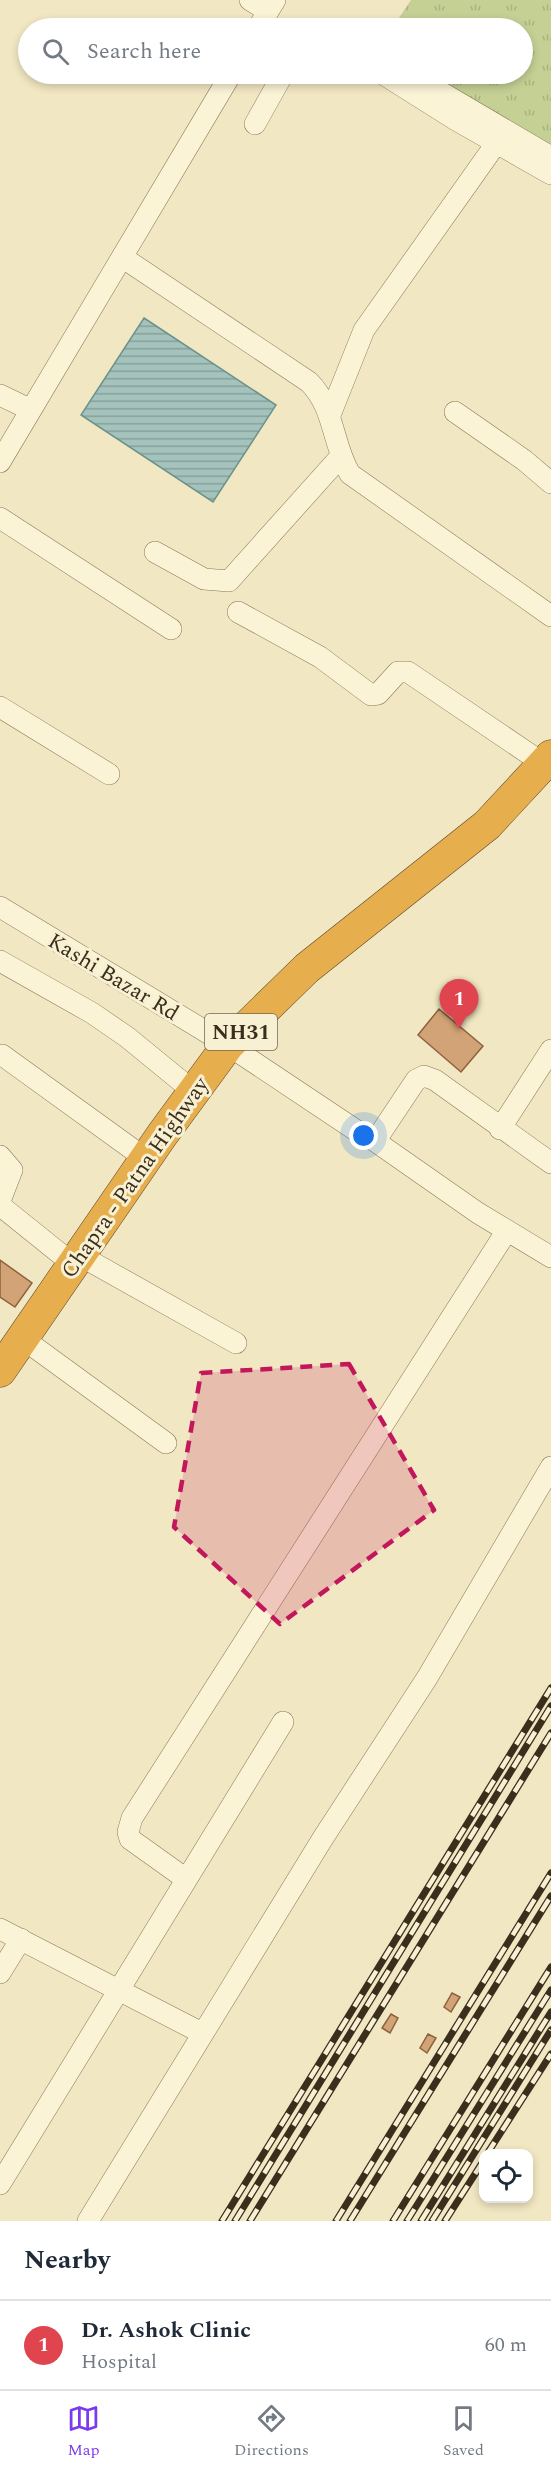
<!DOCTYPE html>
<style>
:root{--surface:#fff;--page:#f6f6f7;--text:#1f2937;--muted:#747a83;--line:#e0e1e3;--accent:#7c3aed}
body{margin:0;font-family:Spectral,serif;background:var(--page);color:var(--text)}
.controls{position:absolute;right:18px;bottom:18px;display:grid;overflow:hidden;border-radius:12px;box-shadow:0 3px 9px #0003}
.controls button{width:54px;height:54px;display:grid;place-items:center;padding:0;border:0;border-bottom:2px solid var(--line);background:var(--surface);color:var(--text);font:30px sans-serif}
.you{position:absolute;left:364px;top:1136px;width:21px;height:21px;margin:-15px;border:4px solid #fff;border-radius:50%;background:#1a73e8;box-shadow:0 0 0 9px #1a73e833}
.badge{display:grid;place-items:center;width:39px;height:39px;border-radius:50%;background:var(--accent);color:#fff;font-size:20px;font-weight:700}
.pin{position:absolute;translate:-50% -50px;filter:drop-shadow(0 2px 3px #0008)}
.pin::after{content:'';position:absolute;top:32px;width:21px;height:18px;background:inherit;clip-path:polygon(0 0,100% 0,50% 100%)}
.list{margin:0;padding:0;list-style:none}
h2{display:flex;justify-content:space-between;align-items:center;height:78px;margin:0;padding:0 24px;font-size:26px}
h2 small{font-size:20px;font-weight:400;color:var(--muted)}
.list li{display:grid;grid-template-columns:39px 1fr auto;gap:18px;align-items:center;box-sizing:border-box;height:90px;padding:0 24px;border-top:2px solid var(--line)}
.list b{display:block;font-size:22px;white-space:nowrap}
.list p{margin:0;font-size:20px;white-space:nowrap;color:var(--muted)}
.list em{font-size:20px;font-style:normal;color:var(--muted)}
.icon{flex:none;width:33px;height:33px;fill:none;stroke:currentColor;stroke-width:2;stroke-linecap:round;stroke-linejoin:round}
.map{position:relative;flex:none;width:551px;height:2221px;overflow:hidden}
.search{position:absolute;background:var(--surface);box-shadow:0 3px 9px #0003;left:18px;right:18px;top:18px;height:66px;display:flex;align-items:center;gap:15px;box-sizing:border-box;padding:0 21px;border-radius:33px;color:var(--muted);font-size:22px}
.sheet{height:168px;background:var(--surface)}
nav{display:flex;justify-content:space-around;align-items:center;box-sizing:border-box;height:84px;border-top:2px solid var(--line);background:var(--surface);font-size:16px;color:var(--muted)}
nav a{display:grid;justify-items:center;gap:3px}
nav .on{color:var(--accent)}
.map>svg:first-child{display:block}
</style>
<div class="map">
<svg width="551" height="2221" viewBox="0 0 551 2221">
<defs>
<pattern id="park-tufts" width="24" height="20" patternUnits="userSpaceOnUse" patternTransform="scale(1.5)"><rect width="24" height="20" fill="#c5d095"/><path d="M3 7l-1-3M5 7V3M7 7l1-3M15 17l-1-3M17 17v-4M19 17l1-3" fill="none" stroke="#aab380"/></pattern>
<pattern id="water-rules" width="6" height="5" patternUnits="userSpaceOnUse" patternTransform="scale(1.5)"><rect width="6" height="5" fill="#a5c3bd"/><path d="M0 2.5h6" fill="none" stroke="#889f99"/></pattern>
</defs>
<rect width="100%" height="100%" fill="#f1e7c2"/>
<path fill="url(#park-tufts)" d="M411,0H551V169L398,74H522V28H392Z"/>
<path fill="url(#water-rules)" stroke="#6b928b" stroke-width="1.5" d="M144,318L276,405L213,502L81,415Z"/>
<path fill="#d2a376" stroke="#8d623c" stroke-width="1.5" d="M439,1009L483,1046L461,1072L418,1035Z
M0,1260L32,1283L15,1307L0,1297Z
M452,1993L460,1997L451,2012L444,2007Z
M391,2014L398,2018L390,2033L382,2028Z
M428,2034L436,2038L427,2053L420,2048Z"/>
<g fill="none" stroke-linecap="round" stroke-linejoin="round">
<defs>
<path id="minor" d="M250,0L268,11
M258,28L275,0
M383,74L456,120L551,174
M410,74L551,157
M255,124L283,74
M122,257L309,382C335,408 332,444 350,474L551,616
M0,395L31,410
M455,412L524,460L551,483
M330,415L364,330L505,131
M0,462L231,74
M0,518L171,629
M155,552L204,579L229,581L341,456
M238,612L320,657L371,695L378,694L398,672H408L544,764
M0,707L109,774
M0,907L228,1045L366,1137L372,1139L378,1137L416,1080L424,1076L435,1080L551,1163
M0,961L92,1013L127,1037L193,1091
M2,1055L146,1159
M500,1129L551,1050
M372,1139L478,1213L551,1257
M0,1156L12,1170L0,1201L2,1207L73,1264
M79,1255L236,1343
M22,1338L166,1443
M186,1879L130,1839L128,1832L132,1818L506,1232
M0,1929L202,2033
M0,1973L21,1939
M0,2184L283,1722
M88,2221L323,1838L427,1678L551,1467"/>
<path id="highway" d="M0,1371L162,1135L228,1045L307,968L487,825L551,756"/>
</defs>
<use href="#minor" stroke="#8c7858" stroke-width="22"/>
<use href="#highway" stroke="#5a452c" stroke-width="33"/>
<use href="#minor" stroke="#fbf3d6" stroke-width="21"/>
<use href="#highway" stroke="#e6ae4d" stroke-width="32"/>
<defs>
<path id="rail" d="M487,2154L551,2054
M222,2221L551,1688
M235,2221L551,1706
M250,2221L551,1733
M336,2221L551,1873
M350,2221L551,1896
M393,2221L551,1967
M407,2221L551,1990
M421,2221L551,2012
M432,2221L551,2030
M445,2221L484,2160"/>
</defs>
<use href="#rail" stroke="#3b2e1d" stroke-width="7"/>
<use href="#rail" stroke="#f8f0d2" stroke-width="4.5" stroke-dasharray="14" stroke-linecap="butt"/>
</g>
<path fill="#c2185b" fill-opacity="0.2" stroke="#c2185b" stroke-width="4.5" stroke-dasharray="12 8" stroke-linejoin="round" d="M349,1364L434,1510L280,1624L174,1527L201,1373Z"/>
<g text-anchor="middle" stroke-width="6" stroke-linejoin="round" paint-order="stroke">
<rect fill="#f8f0d2" stroke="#746853" stroke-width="1.5" x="205" y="1014" width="72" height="36" rx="4.5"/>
<g font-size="21" font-weight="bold" fill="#3b2e1d">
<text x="241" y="1039">NH31</text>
</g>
<g font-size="22" fill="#3b2e1d" stroke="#f8f0d2">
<text transform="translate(114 976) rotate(31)" y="8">Kashi Bazar Rd</text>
<text transform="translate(134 1177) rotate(-55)" y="8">Chapra - Patna Highway</text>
</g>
</g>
</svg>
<div class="controls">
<button><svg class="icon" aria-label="locate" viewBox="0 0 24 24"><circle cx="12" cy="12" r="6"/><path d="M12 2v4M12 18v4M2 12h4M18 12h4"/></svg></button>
</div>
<div class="you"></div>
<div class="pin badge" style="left:459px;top:1029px;background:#e0444e">1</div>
<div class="search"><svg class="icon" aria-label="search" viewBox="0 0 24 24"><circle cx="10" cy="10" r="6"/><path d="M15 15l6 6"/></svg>Search here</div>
</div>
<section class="sheet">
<h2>Nearby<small></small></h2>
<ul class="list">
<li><span class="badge" style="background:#e0444e">1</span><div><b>Dr. Ashok Clinic</b><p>Hospital</p></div><em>60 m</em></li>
</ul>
</section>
<nav>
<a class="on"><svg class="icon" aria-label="map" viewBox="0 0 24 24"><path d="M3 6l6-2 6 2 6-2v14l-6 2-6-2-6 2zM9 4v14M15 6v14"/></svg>Map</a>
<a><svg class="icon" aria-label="directions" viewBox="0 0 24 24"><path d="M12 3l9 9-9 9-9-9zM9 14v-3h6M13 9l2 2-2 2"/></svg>Directions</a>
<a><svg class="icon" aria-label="saved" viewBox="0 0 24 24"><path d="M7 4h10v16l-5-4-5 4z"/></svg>Saved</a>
</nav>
